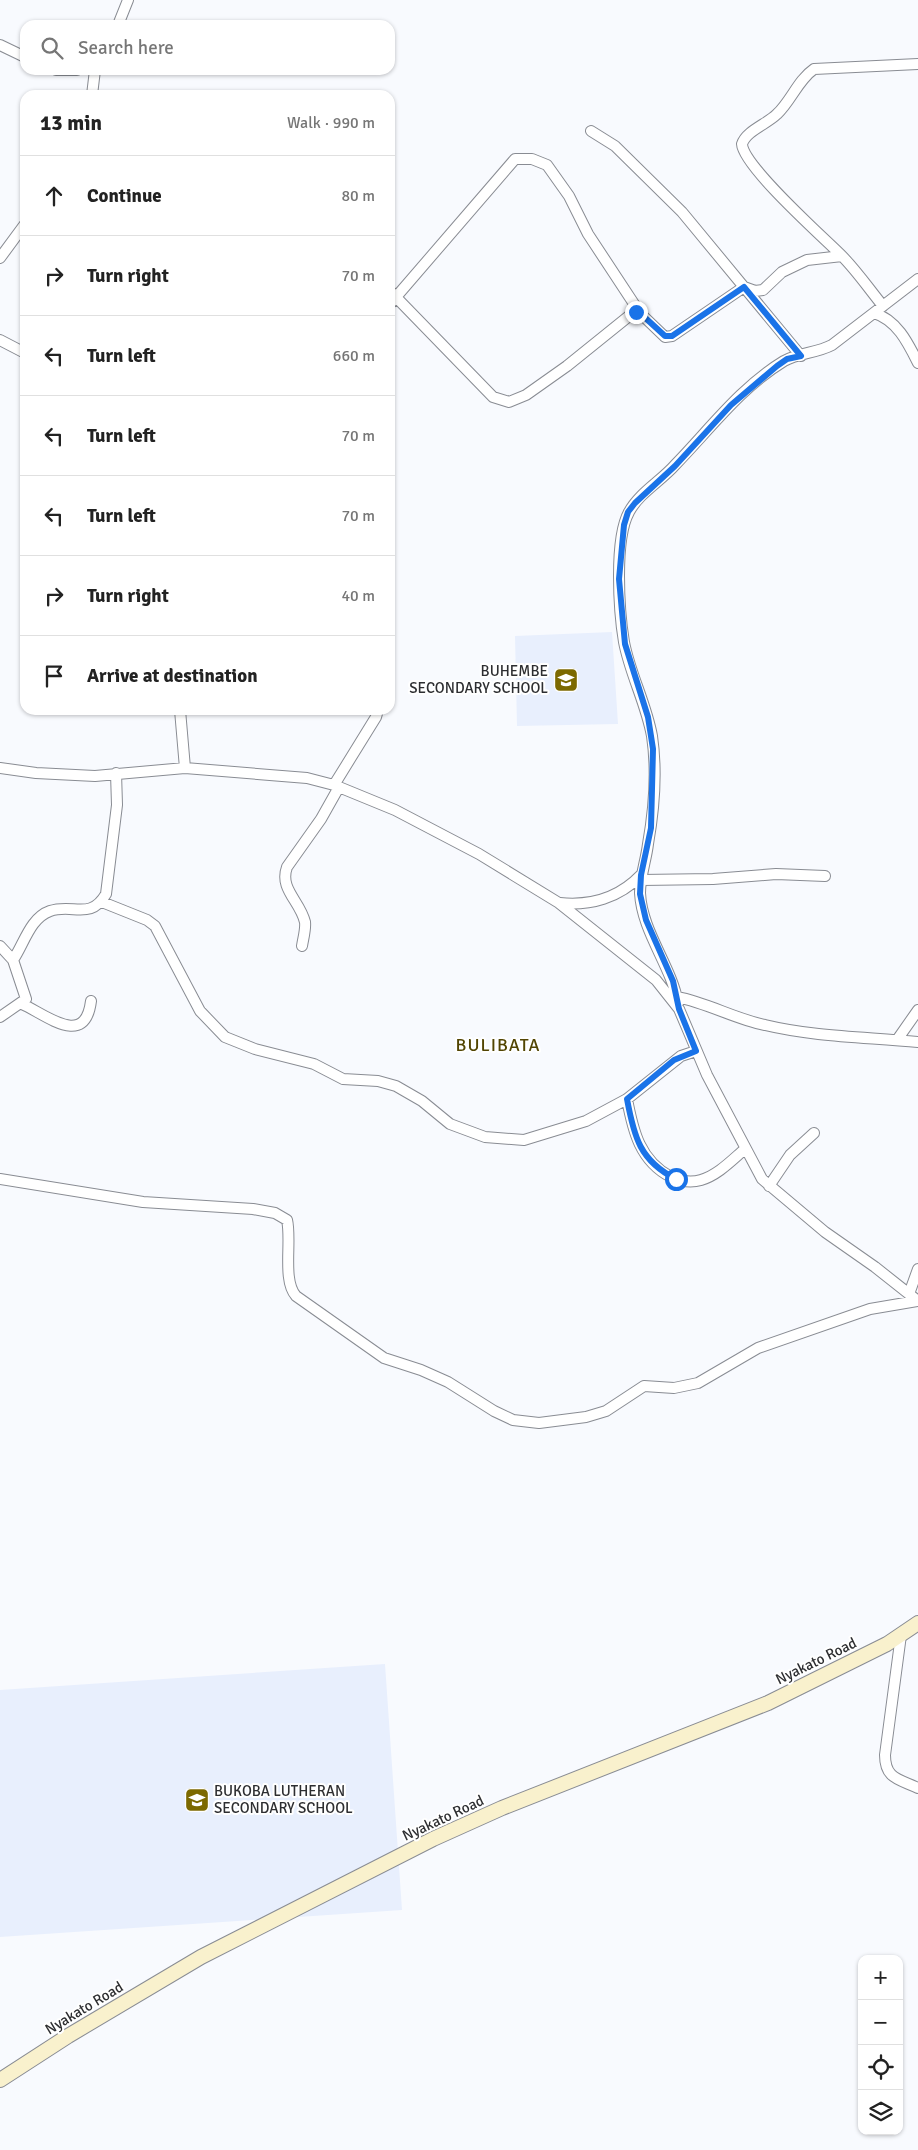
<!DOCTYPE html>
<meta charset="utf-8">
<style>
:root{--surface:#fff;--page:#f6f6f6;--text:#222;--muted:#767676;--line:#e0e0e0}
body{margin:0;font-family:Signika,sans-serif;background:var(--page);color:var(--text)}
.controls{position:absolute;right:15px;bottom:15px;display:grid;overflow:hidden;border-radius:10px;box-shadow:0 1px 4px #0004}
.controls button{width:45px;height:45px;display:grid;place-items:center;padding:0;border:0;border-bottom:1px solid var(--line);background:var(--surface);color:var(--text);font:25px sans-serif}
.stop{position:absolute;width:15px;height:15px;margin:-11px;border:4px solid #1a73e8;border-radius:50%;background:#fff}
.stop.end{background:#1a73e8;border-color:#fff;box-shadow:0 1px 5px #0008}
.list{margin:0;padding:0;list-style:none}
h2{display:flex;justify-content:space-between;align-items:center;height:65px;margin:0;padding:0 20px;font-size:21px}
h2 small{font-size:16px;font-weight:400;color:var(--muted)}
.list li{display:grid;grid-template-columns:32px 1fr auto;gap:15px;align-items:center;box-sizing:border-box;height:80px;padding:0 20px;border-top:1px solid var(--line)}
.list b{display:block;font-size:19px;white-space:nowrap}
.list em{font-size:16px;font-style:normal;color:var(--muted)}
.icon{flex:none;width:28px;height:28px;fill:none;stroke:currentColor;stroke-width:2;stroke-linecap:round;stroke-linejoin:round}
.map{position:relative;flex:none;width:918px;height:2150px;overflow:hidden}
.search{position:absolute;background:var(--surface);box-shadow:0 1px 4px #0004;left:20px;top:20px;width:375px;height:55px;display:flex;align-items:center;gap:12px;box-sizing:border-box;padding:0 18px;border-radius:15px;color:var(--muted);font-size:19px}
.panel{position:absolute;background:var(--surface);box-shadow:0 1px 4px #0004;left:20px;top:90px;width:375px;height:625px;border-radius:15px}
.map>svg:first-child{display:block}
</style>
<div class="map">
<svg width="918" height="2150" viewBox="0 0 918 2150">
<rect width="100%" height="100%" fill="#f8fafe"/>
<path fill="#e8effd" d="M612,632L618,724L517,726L515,636Z
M385,1664L402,1910L0,1937V1690Z"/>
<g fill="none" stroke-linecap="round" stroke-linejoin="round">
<defs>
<path id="street" d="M118,25L128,0
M0,45L25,57
M56,70H77
M92,95L95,70
M591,131L615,146L682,212L801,356
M0,258L25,224
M390,291L493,397L509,402L526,395L567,366L634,312L640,313L665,337L672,336L744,287L755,291L763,290L782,272L807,260L842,256
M390,304L515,159H532L547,165L569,196L588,234L640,313
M883,306C869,289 857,271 841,255C823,237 743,166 742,144C746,131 767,124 777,114C791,101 798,80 814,69L918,64
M874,313C897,320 908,343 918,363
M0,340L25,353
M180,710L185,768
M0,768L36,773L95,776L185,768L307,778L334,785L395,810L479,854L559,903L656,980L679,1009L707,1075L762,1179L825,1232L875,1267L918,1301
M334,785L376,717L378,710
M641,880L713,879L776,874L825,876
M102,902L147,920L155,926L200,1011L225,1037L255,1049L314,1064L343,1079L378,1081L396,1086L422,1101L450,1124L485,1137L524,1140L586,1121L627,1099L681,1056L696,1051
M560,903C590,906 619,898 641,875
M0,946L13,960L26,999L0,1017
M302,946C303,939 306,929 305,922C300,901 279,889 287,867L321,819L339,787
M13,960C24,944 30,918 50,911C73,903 90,921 106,894L117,805L116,773
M677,997C708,1003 735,1019 765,1025C815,1037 867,1037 918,1042
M678,1003C671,965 642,932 640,893C640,876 646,861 648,844C654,810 657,770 652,736C646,703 630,674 624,642C619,612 614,539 629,512C639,493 661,481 675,465C710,429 741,387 784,361C798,353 817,353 832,345L918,279
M22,1004C45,1014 85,1049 91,1001
M897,1040L918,1010
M627,1099C633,1131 640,1161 671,1177C680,1181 691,1183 701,1180C718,1175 732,1160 745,1149
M0,1179L143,1202L253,1209L275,1213L287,1220C292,1241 282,1280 296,1296L384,1358L421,1370L448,1382L494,1411L513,1420L539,1423L586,1417L606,1411L644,1386L674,1388L698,1383L758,1348L870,1309L917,1301
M769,1186L790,1155L814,1133
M909,1294L918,1269
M901,1635L885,1755C885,1779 899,1779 918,1788"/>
<path id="secondary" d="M0,2080L68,2036L201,1957L433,1839L502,1808L768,1703L887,1644L918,1623"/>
</defs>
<use href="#street" stroke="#898c93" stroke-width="12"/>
<use href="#secondary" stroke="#898c93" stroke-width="16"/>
<use href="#street" stroke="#fff" stroke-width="10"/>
<use href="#secondary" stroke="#f9f1cd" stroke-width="14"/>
</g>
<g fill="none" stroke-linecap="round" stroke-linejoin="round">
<path stroke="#1a73e8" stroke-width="6" d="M636,312L640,313L665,336H672L744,287L801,356L787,359L777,366L731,405L675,466L635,503L628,512L624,525L619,579L625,644L648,717L653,749L651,828L641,875L640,894L646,920L673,981L679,1009L696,1051L674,1060L627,1099C634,1137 640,1161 676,1179"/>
</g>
<defs>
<symbol id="school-square" viewBox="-11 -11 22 22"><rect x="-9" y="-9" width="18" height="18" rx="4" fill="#7c6900" stroke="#fff"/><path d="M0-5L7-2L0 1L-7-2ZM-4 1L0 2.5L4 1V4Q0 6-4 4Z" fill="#fff"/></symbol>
</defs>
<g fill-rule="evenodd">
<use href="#school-square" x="552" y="666" width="28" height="28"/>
<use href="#school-square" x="183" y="1786" width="28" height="28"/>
</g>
<g text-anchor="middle" stroke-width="4" stroke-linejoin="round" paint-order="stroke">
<g font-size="15" fill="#2d2e31" stroke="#fff" text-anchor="end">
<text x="548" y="676">BUHEMBE<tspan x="548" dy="17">SECONDARY SCHOOL</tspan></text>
<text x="214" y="1796" text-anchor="start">BUKOBA LUTHERAN<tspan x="214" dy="17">SECONDARY SCHOOL</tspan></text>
</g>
<g font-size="15" fill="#2d2e31" stroke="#fff">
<text transform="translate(816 1661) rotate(-26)" y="5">Nyakato Road</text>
<text transform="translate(443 1818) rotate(-25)" y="5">Nyakato Road</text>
<text transform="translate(84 2008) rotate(-31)" y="5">Nyakato Road</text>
</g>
<g font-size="18" letter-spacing="1" fill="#524502" stroke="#fff">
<text x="498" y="1051">BULIBATA</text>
</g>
</g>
</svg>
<div class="controls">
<button>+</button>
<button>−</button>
<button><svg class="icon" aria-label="locate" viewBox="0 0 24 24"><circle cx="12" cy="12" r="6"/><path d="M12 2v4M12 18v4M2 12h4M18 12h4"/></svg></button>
<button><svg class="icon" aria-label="layers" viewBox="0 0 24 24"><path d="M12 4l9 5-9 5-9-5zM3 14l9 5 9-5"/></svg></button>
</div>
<div class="stop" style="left:676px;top:1179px"></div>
<div class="stop end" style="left:636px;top:312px"></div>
<div class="search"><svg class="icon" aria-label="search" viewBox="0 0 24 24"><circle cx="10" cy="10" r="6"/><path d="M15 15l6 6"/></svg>Search here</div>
<section class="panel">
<h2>13 min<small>Walk · 990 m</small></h2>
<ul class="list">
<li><svg class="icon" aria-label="ahead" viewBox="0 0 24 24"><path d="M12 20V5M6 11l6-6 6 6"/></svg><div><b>Continue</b></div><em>80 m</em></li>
<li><svg class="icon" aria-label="right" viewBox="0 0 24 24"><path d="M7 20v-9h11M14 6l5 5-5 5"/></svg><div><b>Turn right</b></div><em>70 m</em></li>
<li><svg class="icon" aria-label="left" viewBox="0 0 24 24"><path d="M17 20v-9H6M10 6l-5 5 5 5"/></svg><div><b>Turn left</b></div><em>660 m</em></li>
<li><svg class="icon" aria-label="left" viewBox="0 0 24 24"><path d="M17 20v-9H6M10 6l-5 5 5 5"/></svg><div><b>Turn left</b></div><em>70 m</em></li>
<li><svg class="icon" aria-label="left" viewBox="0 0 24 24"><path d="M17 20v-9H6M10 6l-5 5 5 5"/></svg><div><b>Turn left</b></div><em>70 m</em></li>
<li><svg class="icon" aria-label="right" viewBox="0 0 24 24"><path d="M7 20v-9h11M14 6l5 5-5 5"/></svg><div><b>Turn right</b></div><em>40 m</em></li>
<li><svg class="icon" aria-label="arrive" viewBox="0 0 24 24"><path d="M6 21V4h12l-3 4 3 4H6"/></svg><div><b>Arrive at destination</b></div></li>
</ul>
</section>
</div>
